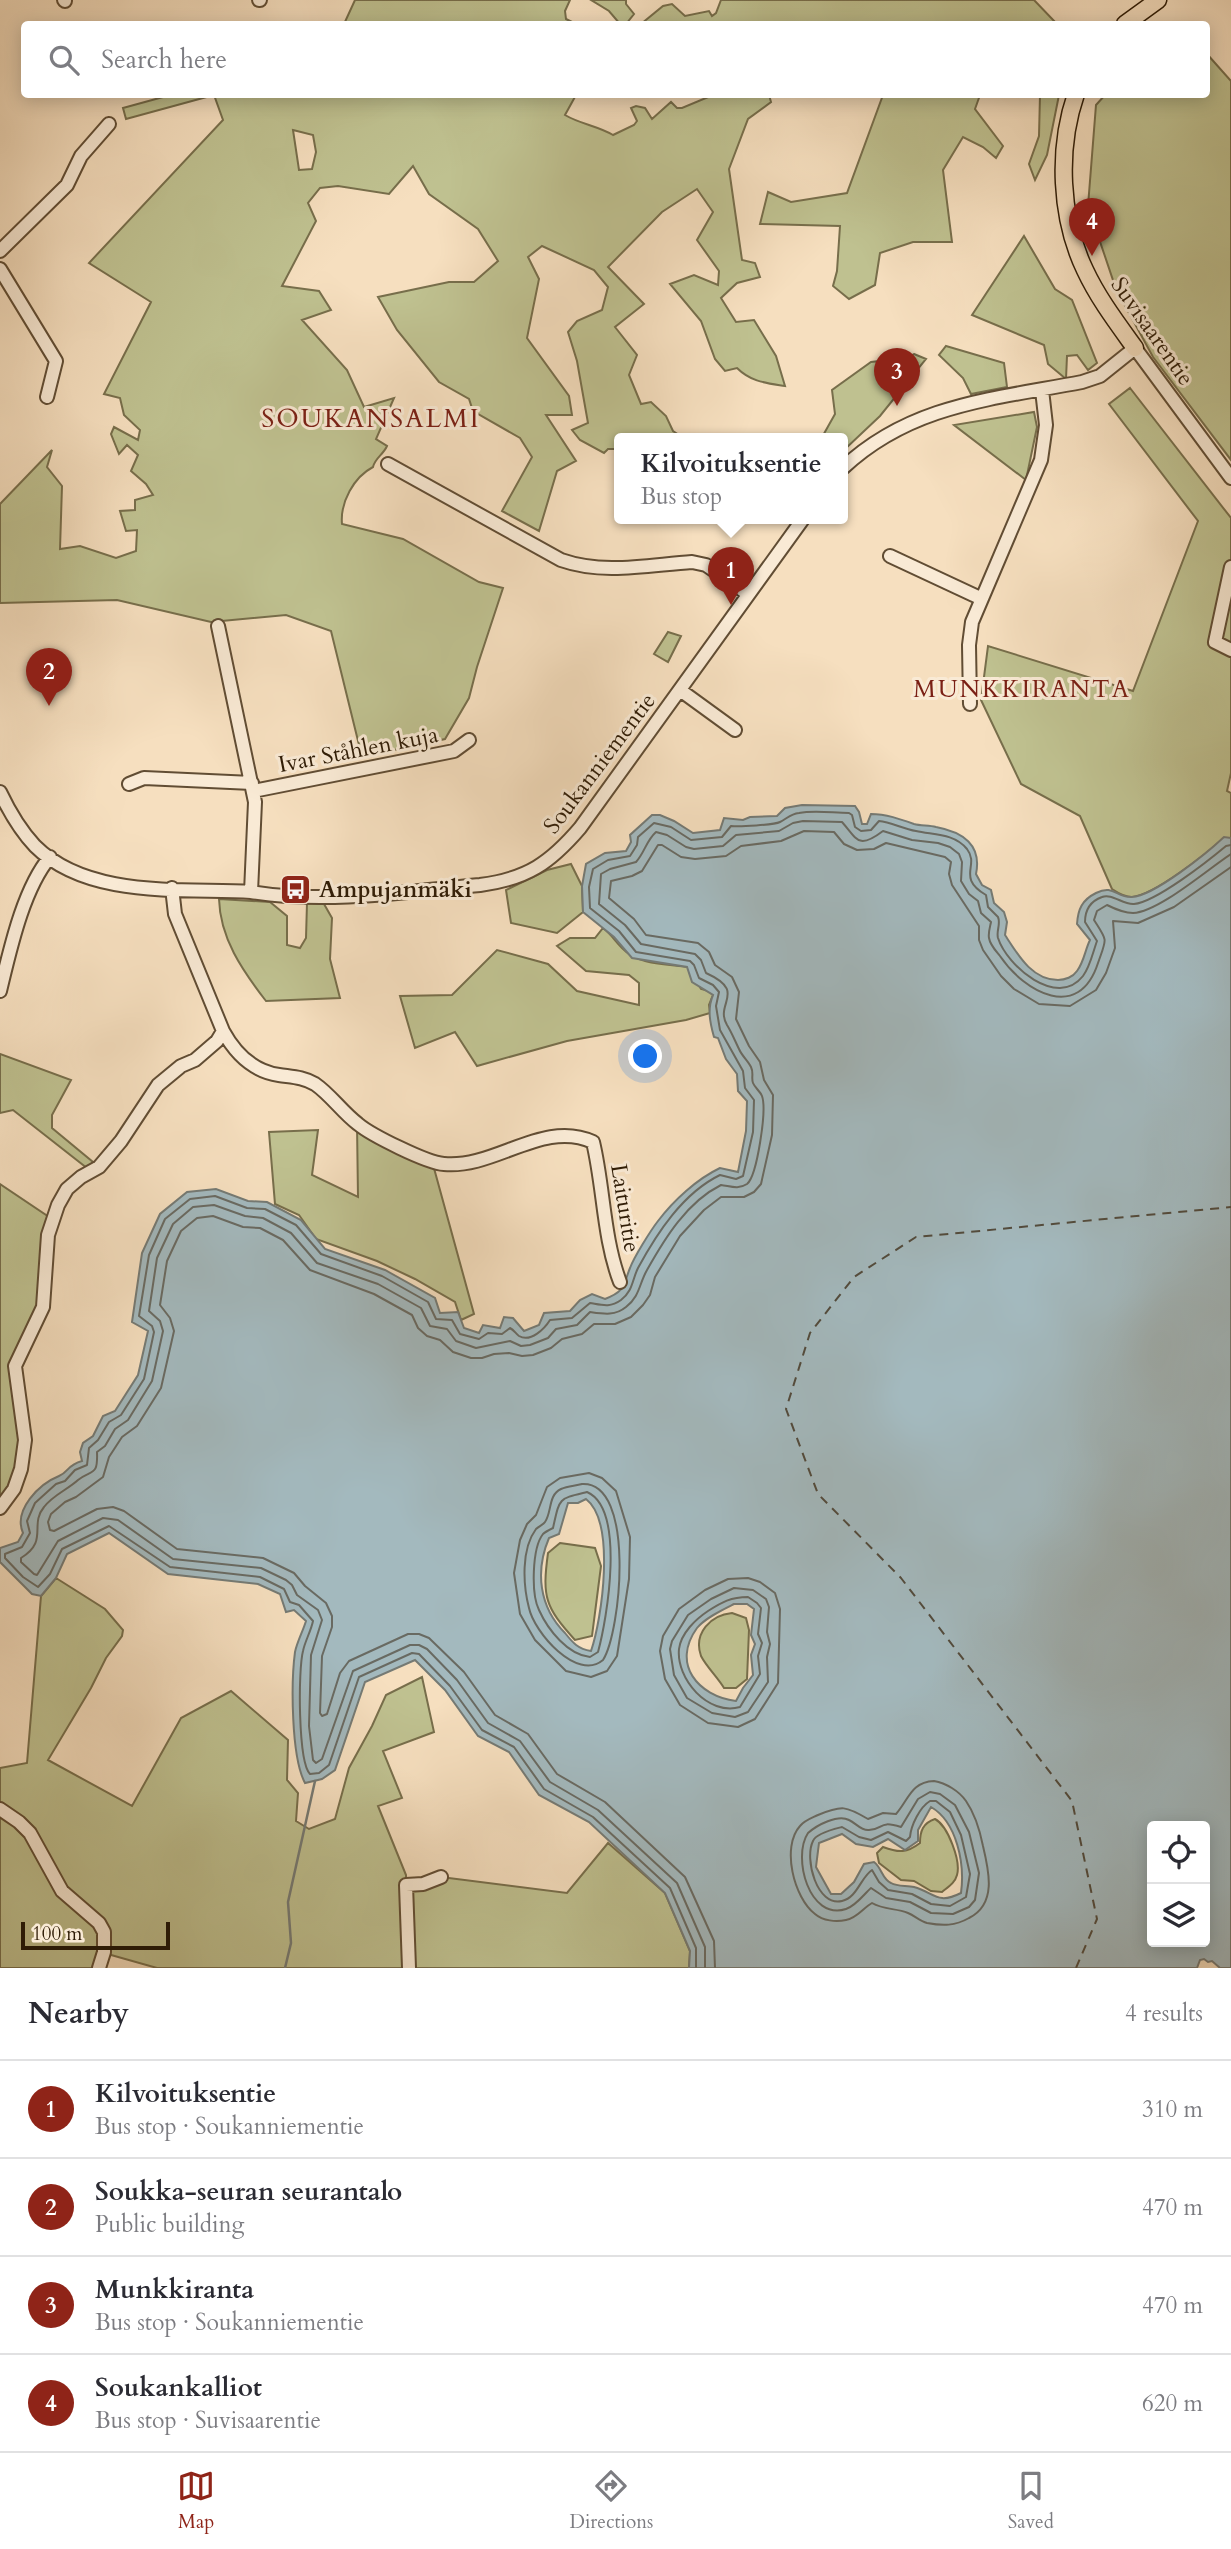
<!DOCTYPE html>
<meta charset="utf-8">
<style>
:root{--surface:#fff;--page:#f2f2f3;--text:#2b2b33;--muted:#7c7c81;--line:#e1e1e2;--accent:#8f2418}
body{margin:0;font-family:Cardo,serif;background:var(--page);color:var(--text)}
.controls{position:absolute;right:21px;bottom:21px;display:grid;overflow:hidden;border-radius:7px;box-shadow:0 4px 18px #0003}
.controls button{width:63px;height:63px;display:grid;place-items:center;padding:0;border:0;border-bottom:2px solid var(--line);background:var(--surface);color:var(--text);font:35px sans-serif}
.scale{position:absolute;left:21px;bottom:18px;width:149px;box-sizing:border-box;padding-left:7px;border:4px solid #2f1c06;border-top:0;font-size:19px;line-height:24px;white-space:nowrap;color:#2f1c06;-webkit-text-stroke:5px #f9ead5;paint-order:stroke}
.you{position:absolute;left:646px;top:1057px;width:24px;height:24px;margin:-18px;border:5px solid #fff;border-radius:50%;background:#1a73e8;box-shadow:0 0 0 10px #1a73e833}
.badge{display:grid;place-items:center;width:46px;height:46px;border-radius:50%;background:var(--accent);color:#fff;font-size:23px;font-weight:700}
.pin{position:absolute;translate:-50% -58px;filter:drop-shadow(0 2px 4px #0008)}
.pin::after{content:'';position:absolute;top:37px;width:24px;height:21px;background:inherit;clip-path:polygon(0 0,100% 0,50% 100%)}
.popup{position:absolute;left:614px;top:433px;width:234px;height:91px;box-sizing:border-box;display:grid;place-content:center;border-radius:7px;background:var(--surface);filter:drop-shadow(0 2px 5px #0005);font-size:23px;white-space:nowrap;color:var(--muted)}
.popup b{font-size:26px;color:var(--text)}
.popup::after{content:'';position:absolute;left:50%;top:100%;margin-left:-14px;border:14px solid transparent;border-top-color:var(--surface)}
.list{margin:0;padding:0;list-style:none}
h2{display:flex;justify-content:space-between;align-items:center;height:91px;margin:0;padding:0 28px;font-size:30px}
h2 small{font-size:23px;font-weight:400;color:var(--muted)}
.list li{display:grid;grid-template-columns:46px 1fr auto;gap:21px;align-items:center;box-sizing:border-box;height:98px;padding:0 28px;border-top:2px solid var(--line)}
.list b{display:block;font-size:26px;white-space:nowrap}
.list p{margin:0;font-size:23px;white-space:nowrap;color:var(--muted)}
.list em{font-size:23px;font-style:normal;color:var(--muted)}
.icon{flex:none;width:38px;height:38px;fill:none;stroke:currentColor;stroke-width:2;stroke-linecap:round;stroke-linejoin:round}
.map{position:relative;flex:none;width:1231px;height:1968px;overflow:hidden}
.search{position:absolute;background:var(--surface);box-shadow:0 4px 18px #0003;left:21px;right:21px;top:21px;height:77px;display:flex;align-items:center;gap:18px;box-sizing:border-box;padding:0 24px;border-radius:7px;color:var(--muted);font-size:26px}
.sheet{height:483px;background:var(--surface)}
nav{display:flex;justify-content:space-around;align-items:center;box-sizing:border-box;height:98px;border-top:2px solid var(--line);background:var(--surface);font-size:19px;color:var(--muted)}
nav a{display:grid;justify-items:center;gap:4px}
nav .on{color:var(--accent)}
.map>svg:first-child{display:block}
</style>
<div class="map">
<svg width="1231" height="1968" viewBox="0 0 1231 1968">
<rect width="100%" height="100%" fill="#f6dfbf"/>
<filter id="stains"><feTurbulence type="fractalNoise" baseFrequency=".00286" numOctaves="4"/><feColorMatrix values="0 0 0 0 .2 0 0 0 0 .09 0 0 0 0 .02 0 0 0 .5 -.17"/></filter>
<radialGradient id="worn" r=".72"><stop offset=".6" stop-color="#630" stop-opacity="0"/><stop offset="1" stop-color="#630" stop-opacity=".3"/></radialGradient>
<path fill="#bfc190" stroke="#776e4b" stroke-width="2" fill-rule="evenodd" d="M355,0H570L565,11L566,19L576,24H344Z
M591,0H626V4L634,14L626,24H620L609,11Z
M721,0H1034L1057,24H641L663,6L672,4L685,16L709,11L712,16L716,13Z
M1207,54L1231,81V460L1153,357L1116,289L1088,206L1096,105L1105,95L1206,94Z
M174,94L576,95L565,115C580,124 598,126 613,135L634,125L637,121L631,108L636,106L645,108L652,119L671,102L677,108H682L713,95H769L771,102L748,119L729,169L742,260L755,263L760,277L737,283L721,298L736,322L754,320L776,356L785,386C766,383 751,382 737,368L725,371L715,359L701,321L670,284L694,275L718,285L719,271L697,240L713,212L697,189L662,212L608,267L644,304L615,327L637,355L629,375L641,404L651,402L666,416L673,431L685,439H619V449H608L604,453L580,440L572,430L588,423L577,361L568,332L577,321L602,310L608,287L594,270L542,246L528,257L539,279L527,338L569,396L572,415H546L576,461L557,471L539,531L502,511L532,457L520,438L473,411L469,399L439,382L397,330L378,297L449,282H474L498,261L478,229L429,194L413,166L389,194L338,186L320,188L308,203L316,221L282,286L319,291L331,310L302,320L347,370L364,407L394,398L376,439L387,446C383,455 375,458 373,467C354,477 340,502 342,524L403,539L479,582L503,588L477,667L469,698L445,739L362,757L331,631L286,615L211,622L117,600L0,603V504L52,450L47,467L62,486L60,549L80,546L116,558L136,551L137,530L126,531L120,511L135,510V500L153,495L146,484L131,471L138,455L127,445L119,454L111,434L114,427L138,440L140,430L124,415L120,398L104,394L151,302L89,263L223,120L214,95L126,119L123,108ZM293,130L313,135L316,152L312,169L299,170Z
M883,95H980L975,109L1003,146L996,158L983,147L963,137L943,170L952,242H913L880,253L875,285L849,299L833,286L837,271L840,226L760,224L768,192L791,202L847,193Z
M1040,95H1059L1047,155L1035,180L1029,164L1039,136Z
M1024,236L1055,289L1072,300L1097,363L1088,370L1077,355L1067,356L1066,379L1048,364L1044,345L972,315Z
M946,346L1004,363L1007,387L971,394L963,378L939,355Z
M914,354L926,359L880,416L843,451V439H821L835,414L832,390L871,362L888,360L895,364Z
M1130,388L1231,518V773L1227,791L1231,793V838H1224C1207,853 1155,895 1132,897C1125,897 1118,893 1112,889L1080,816L1021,784L981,700L988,646L1133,691L1198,521L1109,404Z
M1034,412L1037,427L1026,480L954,425Z
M668,632L681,636L668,662L654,654Z
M571,864L582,886L583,912L557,933L511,923L506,890L547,870Z
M219,899L270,902L287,916V945L300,948L306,938L307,903L324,904L332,918L330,959L340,998L266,1001C242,970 220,938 219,899Z
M603,928C611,934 615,941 622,948C638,965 666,964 688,967L701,989L709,991L713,995L709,1005L710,1013L686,1020L567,1041L477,1066L455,1032L415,1048L400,996L452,995L497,950L548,964L577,991L639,1005V983L629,975L586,971L557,946L570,938H595Z
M0,1054L71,1080L52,1115V1128L99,1167L92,1172L13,1110L0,1113Z
M357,1124L432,1161L474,1314L461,1320L455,1302L415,1279L377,1261L316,1239L299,1215L275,1204L269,1132L318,1130L312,1175L358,1197Z
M0,1184L52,1219L45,1291L15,1366L21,1469L0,1508Z
M560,1543L595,1548L601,1566L592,1636L575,1640C545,1607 542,1597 548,1553Z
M56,1578L105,1609L123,1630L122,1636L106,1658L91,1688L48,1760L132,1806L181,1718L231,1691L288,1740L287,1780L298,1793L296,1821L309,1829L335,1819L349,1768L372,1726L386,1695L422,1677L434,1732L383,1751L402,1798L378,1806L406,1875V1885L441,1877L567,1893L608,1843L665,1893L690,1951L689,1968H157L104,1953L99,1968H0V1768L27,1763L41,1596Z
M732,1613L746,1618L749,1630L747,1679L736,1688H724C718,1678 706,1666 701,1656C693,1633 711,1615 732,1613Z
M935,1819C948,1826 961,1861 957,1875C955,1883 948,1887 942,1892L931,1891L914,1881L901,1880L879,1863L877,1853L883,1847C899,1853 907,1853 920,1843C920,1831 923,1823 935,1819Z"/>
<path fill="#a3b9be" stroke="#757a74" stroke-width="2" fill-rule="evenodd" d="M802,805L855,806L859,812L862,824H867L871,814C886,814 900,819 914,824C921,826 929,825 936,827C963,832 982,845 976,874L982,885L991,890L994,903L1004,912L1007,922L1005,935C1018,955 1032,980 1058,980C1065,980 1073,977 1077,971C1084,962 1085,950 1090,940L1077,924C1078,909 1082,900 1096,893C1114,884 1116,898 1132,897C1154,896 1207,853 1224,837L1231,838V1968H1220L1212,1961L1208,1962L1204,1959L1200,1960L1197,1968H689L690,1951L665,1893L589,1822L539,1795L509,1752L478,1736L445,1690L415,1660L365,1682L335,1770L322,1779L305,1783C291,1757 291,1682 295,1652C297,1642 303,1631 306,1621L294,1610L286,1612L280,1594L258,1584L168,1574L109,1533L67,1554L56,1578L41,1596L32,1594L0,1562V1548L18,1542L23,1533C13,1510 39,1484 59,1476C69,1472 67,1465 82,1461L80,1452L83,1443L93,1436L103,1416L115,1411L138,1375L148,1331L132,1322L142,1253L160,1214L187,1192L216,1189L248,1201L267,1202L301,1220L325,1249L385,1270L435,1298L440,1313L458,1312L464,1328L479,1333L483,1325L500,1328L504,1317L513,1318L524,1331L539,1325L544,1313L570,1311L580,1300L592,1294L605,1299C626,1291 623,1285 630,1268C634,1257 651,1230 658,1221C674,1200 697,1179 720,1168L738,1172L746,1131L747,1101L738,1091L737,1074L726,1059L718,1038L714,1037C710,1023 707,1009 713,995L692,982L687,967L632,958L614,937L583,912L582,886L586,864L605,853L626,851L631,842L630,835L652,815H660L674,821L693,833L720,830L724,818L743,820L750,817L777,816L785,808ZM586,1499C616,1522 602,1619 591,1651C578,1649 573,1643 565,1633C539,1607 535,1571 549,1538L559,1534L568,1503H578ZM734,1604H747L754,1609L751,1635L755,1644L751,1655L753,1675L743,1688L736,1701C698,1696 671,1664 697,1628C705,1618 722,1610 734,1604ZM931,1807C957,1822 965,1864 961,1893C937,1905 935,1893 914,1887C907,1885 898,1887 891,1883C882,1879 882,1868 874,1862L864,1864L854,1882L841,1894H831L816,1867L819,1843L842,1834L856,1844L873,1847L888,1839L905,1850L918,1841V1830ZM1205,1826V1942H1152V1826Z"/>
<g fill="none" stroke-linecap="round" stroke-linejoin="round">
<path stroke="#696a62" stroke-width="2" d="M589,1473L602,1478L616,1491L630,1537L629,1579L617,1656L607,1671L591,1677L566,1671L535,1640L520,1614L514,1573L520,1540L527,1524L536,1515L547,1487L560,1478Z
M582,1484C636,1481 621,1632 603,1660C577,1682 534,1632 529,1608C523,1585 521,1549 536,1529C539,1526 543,1525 545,1522C552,1512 548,1495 561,1489C568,1486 575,1486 582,1484Z
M587,1492C626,1509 607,1619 598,1652L590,1657C568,1655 548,1630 539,1610C531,1594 532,1548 543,1534C545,1532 551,1529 553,1528C560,1497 558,1499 587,1492Z
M728,1579L748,1578L760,1582L775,1593L780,1609L778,1683L755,1719L738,1727L708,1723L680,1705L665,1679L660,1651L663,1636L679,1609L705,1590Z
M734,1588L753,1590L766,1599L769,1607L767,1632L770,1644L767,1657L768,1682L748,1712L735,1717L712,1713L687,1698L674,1675L670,1649L672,1641L688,1615L711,1599Z
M748,1597L757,1603L761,1608L758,1634L762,1643L758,1656L760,1674L740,1707C708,1716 676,1679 679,1649C681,1633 696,1619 708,1611C722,1602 731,1597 748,1597Z
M934,1781C946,1783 959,1791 966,1801C975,1814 980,1831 983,1846C989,1871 997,1904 969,1918C955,1926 943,1926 927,1923C920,1921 915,1916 908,1913C896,1908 884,1910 872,1903C863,1908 857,1918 846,1920C836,1922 823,1921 815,1914C794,1898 781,1847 800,1826C805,1820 812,1818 818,1815C842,1805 846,1806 868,1819L883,1813L896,1814C909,1799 911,1782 934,1781Z
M930,1792L940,1794L955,1805L969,1832L979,1873L975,1900L969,1907L953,1914L931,1913L910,1902L886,1898L871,1888C864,1894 856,1906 846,1909C809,1921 792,1857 808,1833C817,1825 838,1814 849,1820C856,1823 861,1831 869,1830C885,1829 878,1820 901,1827L918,1799Z
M930,1801H936L950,1812L961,1835L970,1874L966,1897L950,1906L931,1904L912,1894L888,1890L879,1882L872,1870C861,1877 857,1898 842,1901C817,1907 804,1859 813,1841C816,1833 834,1829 842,1827L859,1837L871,1840L888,1832L906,1841L910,1837C911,1825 920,1807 930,1801Z
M696,1968V1948L670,1888L593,1817L544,1789L514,1747L482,1730L450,1686L419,1654L412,1653L359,1677L329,1765L319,1773L310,1774C298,1762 298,1670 303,1651C305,1641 311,1631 313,1621L299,1605L290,1602L284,1589L260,1577L170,1567L109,1526L62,1549L50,1574L38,1587L23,1577L5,1558V1554L22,1547L30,1533L27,1521L35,1503L56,1484L65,1481L75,1470L87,1465L89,1448L98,1440L109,1422L121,1415L144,1379L154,1332L152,1326L139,1316L149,1255L165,1219L190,1199L215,1196L247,1208L265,1209L296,1225L321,1254L382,1276L428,1302L436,1319L452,1320L460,1334L479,1339L488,1333L502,1334L510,1328C514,1330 516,1334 519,1336C531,1343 545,1328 550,1320L572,1318L590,1303C602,1305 610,1308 621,1300C633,1291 632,1280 638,1268C657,1233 683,1193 720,1175L736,1179L743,1176L753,1132L754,1100L745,1088L743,1071L720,1030L716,1006L719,992L713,985L699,978L694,965L690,961L636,952L619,931L590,908L589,887L593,869L608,860L630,856L637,845L638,837L654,823L671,827L691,840L722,837L731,826C739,827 774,825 780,822C788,818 790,814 799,813C815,810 833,813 849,813L852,815L855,827L861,831L871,830L879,821C891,822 903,829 916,831C933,835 954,833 967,849C980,866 956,877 986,895L988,907L998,917C1001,924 996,931 998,938C1007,966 1057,1009 1083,976C1090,967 1093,952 1097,941L1085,922C1085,910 1091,901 1102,897C1112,893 1123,905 1134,904C1156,902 1208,861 1226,846L1231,845
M705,1968V1947L677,1883L598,1810L550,1782L520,1741L488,1723L457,1680L427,1649L419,1645H410L353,1671L322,1759L316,1763L313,1760L309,1726L311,1655L322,1620L318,1610L297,1595L292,1585L286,1580L261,1568L173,1559L118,1520L103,1518L58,1541L37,1575L34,1574L21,1562V1558C49,1541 29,1525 44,1507C53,1495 67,1490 78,1480C92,1469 98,1477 97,1452L105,1446L115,1429L128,1420L152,1381L163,1331L160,1321L149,1311L157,1258L173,1224L193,1207L214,1205L245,1216L263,1218L291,1233L317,1263L378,1284L421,1308L430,1326L447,1329L456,1341L476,1348L510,1341L521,1346L530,1345L548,1338L556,1329L577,1325L590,1312C604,1314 615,1316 626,1307C640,1296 639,1284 647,1270C665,1238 687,1202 721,1185C730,1186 738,1190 747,1184C757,1176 767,1110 762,1096C760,1091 755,1088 753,1083C751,1078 754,1073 751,1067C748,1061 742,1056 739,1049C735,1041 732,1033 727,1025C714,1003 748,992 706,973L701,960L695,954L641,944L625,925L599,904L601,874L610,869L636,862C645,852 646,841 656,832L667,835L686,847L694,849L723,846L736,835L779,831L793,823L803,821L842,822C857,839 858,850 883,831L912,840L938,843L950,847L959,854L962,862L961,881L969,894L978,901L981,913L991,922C990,927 988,933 989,938C990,945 996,951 1000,956C1025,993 1079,1022 1098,963C1107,937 1108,942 1094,920L1097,911L1107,905C1115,909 1124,913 1133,913C1159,912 1209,868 1231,854
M715,1968L714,1941L685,1877L605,1802L557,1774L528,1734L495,1715L464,1672L429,1638L419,1634H408L349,1661L340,1673L327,1714L322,1716L320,1713L322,1656L332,1627V1616L326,1603L305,1586L294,1573L263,1558L177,1549L124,1511L113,1507L97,1509L54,1531L50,1530L48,1522L51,1514L65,1502L76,1497L103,1477L109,1457L122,1437L137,1426L161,1388L174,1331L170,1318L160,1305L167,1261L181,1231L197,1218L213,1216L243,1227L260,1228L283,1240L310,1270L374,1294L412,1315L418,1328L427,1336L440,1340L453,1352L471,1358H482L494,1354L509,1353L522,1356L533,1355L551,1348L562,1339L582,1334L594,1324H615L631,1317L643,1305L650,1295L655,1277L680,1236L704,1210L721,1197H744L754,1192L761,1184L772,1135L773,1095L764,1080L760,1062L749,1046L736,1019L739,992L732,977L715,965L709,952L698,943L646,935L634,919L609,898L611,881L632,876L642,871L658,845H662L681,857L695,859L726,856L741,846L781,841L804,831L834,832L844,844L857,850L874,849L886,843L945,857L951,862L949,874L952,885L979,926V940L983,950L1001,976L1014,989L1039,1004L1070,1006L1096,990L1106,973L1115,948L1113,921L1138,923L1174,907L1231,867"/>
<path stroke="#757a74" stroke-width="2.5" d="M285,1968L291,1943L288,1902L315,1781"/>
<path stroke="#524b3d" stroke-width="2" stroke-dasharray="9 7" stroke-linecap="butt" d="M1076,1968L1097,1919L1072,1801L901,1578L818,1494L786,1409L810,1333L854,1277L916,1237L1231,1207"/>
<defs>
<path id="minor" d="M64,0L65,1
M259,0H260
M0,251L67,185L81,156L109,124
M0,269L56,361L47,397
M388,464L561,560C604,575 648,565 692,562L706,565L748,594
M843,468C911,404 994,399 1082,382L1100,376L1135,348L1231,478
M890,556L980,598
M1231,567L1215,642L1231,650
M218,626L255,802L251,892
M680,690L735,730
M970,704L969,645L972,622L1041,460L1046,425L1042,390
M129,784L144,778L252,783
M253,791L454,751L469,740
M0,792C9,811 20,830 35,846C88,899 182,888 251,892C324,904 407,892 480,885C527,879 550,863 580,828L803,519
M0,991C10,950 23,889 50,857
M223,1031C235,1053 252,1071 279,1075C292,1077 303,1077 315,1084C331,1095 342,1112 358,1124C371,1135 427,1163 444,1164C495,1169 543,1119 593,1142C604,1188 603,1237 620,1282
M0,1508L14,1489L21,1469L25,1440L15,1366L43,1307L48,1235L58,1205L67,1189L81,1177L99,1167L121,1141L158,1085L181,1066L195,1060L217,1041L223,1031L175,914L172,888
M0,1809L19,1822L30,1833L62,1891L99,1923L104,1932V1952L99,1968
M409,1968L406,1885L423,1884L441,1877"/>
<path id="major" d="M1125,24L1158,0
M1076,94C1057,149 1060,218 1085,270C1098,298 1117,323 1135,348"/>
</defs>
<use href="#minor" stroke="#614d34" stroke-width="16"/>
<use href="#major" stroke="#2f1c06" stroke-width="19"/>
<use href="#minor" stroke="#f9ead5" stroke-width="12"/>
<use href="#major" stroke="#f6dfbf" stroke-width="16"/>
</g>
<defs>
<symbol id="bus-square" viewBox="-11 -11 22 22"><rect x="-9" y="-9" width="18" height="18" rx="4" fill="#8f2418" stroke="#f9ead5"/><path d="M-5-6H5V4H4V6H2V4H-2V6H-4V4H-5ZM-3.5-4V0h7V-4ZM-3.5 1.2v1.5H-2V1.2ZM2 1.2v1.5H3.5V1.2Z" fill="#fff"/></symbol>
</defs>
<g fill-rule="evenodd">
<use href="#bus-square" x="278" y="872" width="35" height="35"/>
</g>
<g text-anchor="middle" stroke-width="6" stroke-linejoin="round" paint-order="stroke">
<g font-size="23" fill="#2f1c06" stroke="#f9ead5">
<text transform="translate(1153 331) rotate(55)" y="8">Suvisaarentie</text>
<text transform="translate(358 749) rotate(-11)" y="8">Ivar Ståhlen kuja</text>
<text transform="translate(599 763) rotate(-53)" y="8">Soukanniementie</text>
<text transform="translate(626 1208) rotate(81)" y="8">Laituritie</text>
</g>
<g font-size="23" font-weight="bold" fill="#2f1c06" stroke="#f9ead5" text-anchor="start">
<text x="319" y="897">Ampujanmäki</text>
</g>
<g font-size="24" letter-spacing="2" fill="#7a1f14" stroke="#f9ead5">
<text x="1022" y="697">MUNKKIRANTA</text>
</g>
<g font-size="26" letter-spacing="2" fill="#7a1f14" stroke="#f9ead5">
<text x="371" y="427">SOUKANSALMI</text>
</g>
</g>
<rect width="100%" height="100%" filter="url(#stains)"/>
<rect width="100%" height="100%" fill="url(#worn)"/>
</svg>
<div class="controls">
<button><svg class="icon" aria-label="locate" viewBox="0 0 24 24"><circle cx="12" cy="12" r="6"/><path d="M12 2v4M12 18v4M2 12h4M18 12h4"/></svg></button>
<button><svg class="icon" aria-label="layers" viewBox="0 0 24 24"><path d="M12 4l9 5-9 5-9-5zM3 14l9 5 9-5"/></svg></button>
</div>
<div class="scale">100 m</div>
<div class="you"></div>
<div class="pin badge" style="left:731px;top:605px">1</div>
<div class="popup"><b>Kilvoituksentie</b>Bus stop</div>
<div class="pin badge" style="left:49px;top:706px">2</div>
<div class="pin badge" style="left:897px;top:406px">3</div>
<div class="pin badge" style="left:1092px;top:256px">4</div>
<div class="search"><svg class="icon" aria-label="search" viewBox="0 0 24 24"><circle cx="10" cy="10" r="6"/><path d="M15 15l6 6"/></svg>Search here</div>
</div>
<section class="sheet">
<h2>Nearby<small>4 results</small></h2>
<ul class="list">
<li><span class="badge">1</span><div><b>Kilvoituksentie</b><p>Bus stop · Soukanniementie</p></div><em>310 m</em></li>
<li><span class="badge">2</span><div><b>Soukka-seuran seurantalo</b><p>Public building</p></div><em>470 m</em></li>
<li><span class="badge">3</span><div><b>Munkkiranta</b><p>Bus stop · Soukanniementie</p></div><em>470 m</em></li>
<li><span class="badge">4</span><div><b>Soukankalliot</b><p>Bus stop · Suvisaarentie</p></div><em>620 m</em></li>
</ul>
</section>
<nav>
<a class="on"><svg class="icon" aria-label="map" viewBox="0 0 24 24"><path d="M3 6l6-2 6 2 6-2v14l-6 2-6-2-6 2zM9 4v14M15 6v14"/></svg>Map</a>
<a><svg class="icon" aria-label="directions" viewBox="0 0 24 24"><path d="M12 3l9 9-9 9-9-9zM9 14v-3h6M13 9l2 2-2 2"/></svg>Directions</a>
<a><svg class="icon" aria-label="saved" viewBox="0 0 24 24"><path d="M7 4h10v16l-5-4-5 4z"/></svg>Saved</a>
</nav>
